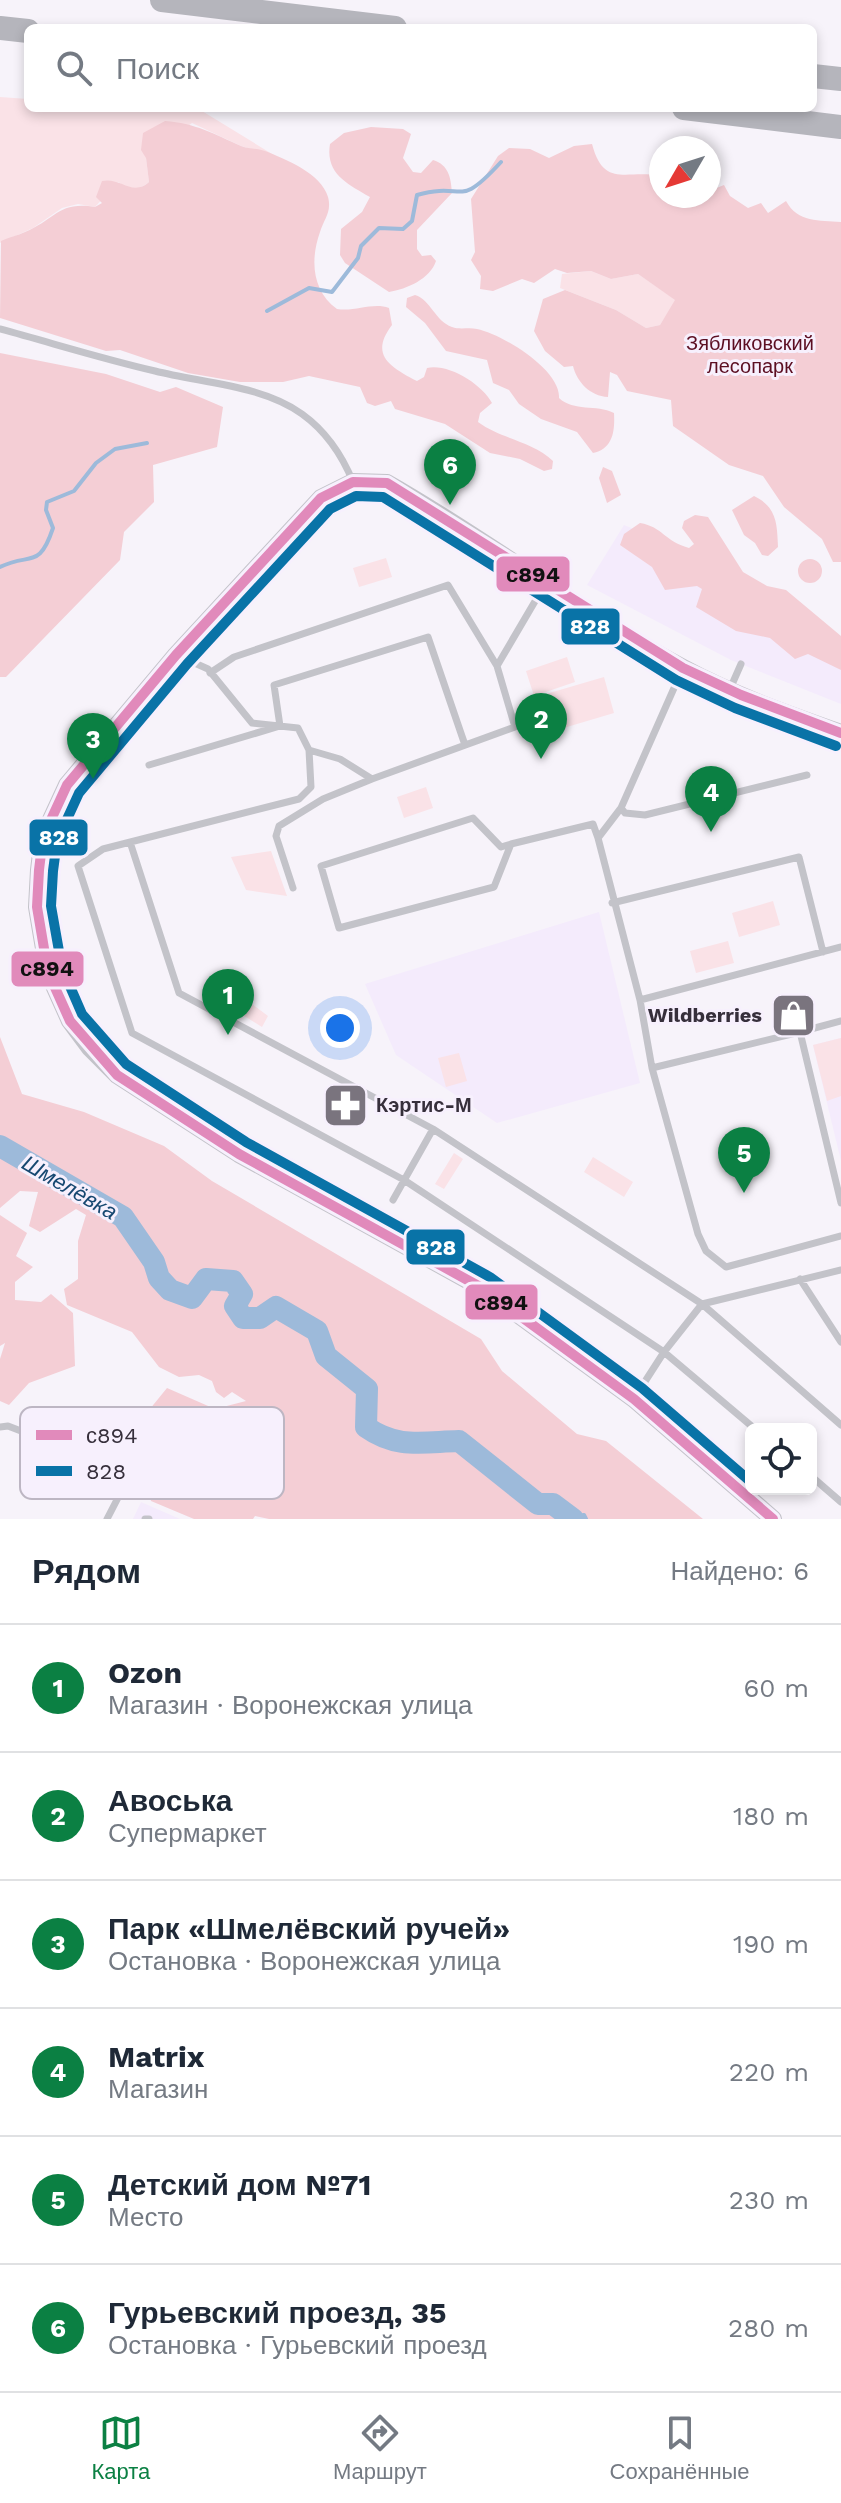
<!DOCTYPE html>
<html lang="ru">
<meta charset="utf-8">
<style>
:root{--surface:#fff;--page:#f2f2f3;--text:#1f2937;--muted:#747a83;--line:#e0e1e3;--accent:#0b8043}
body{margin:0;font-family:"Work Sans",sans-serif;background:var(--page);color:var(--text)}
.controls{position:absolute;right:24px;bottom:24px;display:grid;overflow:hidden;border-radius:12px;box-shadow:0 4px 12px #0003}
.controls button{width:72px;height:72px;display:grid;place-items:center;padding:0;border:0;border-bottom:2px solid var(--line);background:var(--surface);color:var(--text);font:40px sans-serif}
.compass{position:absolute;left:649px;top:136px;width:72px;height:72px;border-radius:50%;background:var(--surface);box-shadow:0 4px 12px #0003;rotate:231deg}
.you{position:absolute;left:340px;top:1028px;width:28px;height:28px;margin:-20px;border:6px solid #fff;border-radius:50%;background:#1a73e8;box-shadow:0 0 0 12px #1a73e833}
.badge{display:grid;place-items:center;width:52px;height:52px;border-radius:50%;background:var(--accent);color:#fff;font-size:26px;font-weight:700}
.pin{position:absolute;translate:-50% -66px;filter:drop-shadow(0 2px 4px #0008)}
.pin::after{content:'';position:absolute;top:42px;width:28px;height:24px;background:inherit;clip-path:polygon(0 0,100% 0,50% 100%)}
.list{margin:0;padding:0;list-style:none}
h2{display:flex;justify-content:space-between;align-items:center;height:104px;margin:0;padding:0 32px;font-size:34px}
h2 small{font-size:26px;font-weight:400;color:var(--muted)}
.list li{display:grid;grid-template-columns:52px 1fr auto;gap:24px;align-items:center;box-sizing:border-box;height:128px;padding:0 32px;border-top:2px solid var(--line)}
.list b{display:block;font-size:30px;white-space:nowrap}
.list p{margin:0;font-size:26px;white-space:nowrap;color:var(--muted)}
.list em{font-size:26px;font-style:normal;color:var(--muted)}
.icon{flex:none;width:44px;height:44px;fill:none;stroke:currentColor;stroke-width:2;stroke-linecap:round;stroke-linejoin:round}
.map{position:relative;flex:none;width:841px;height:1519px;overflow:hidden}
.search{position:absolute;background:var(--surface);box-shadow:0 4px 12px #0003;left:24px;right:24px;top:24px;height:88px;display:flex;align-items:center;gap:20px;box-sizing:border-box;padding:0 28px;border-radius:12px;color:var(--muted);font-size:30px}
.sheet{height:872px;background:var(--surface)}
nav{display:flex;justify-content:space-around;align-items:center;box-sizing:border-box;height:112px;border-top:2px solid var(--line);background:var(--surface);font-size:22px;color:var(--muted)}
nav a{display:grid;justify-items:center;gap:4px}
nav .on{color:var(--accent)}
.map>svg:first-child{display:block}
</style>
<div class="map">
<svg width="841" height="1519" viewBox="0 0 841 1519">
<rect width="100%" height="100%" fill="#f7f3fa"/>
<path fill="#f4ebfc" d="M624,525L661,540L841,646V704L731,660L587,585Z
M599,912L640,1083L497,1123L396,1055L365,984Z
M841,1038V1161L813,1045Z
M141,1502L180,1519H133Z"/>
<path fill="#fae2e7" d="M0,97L28,99V108L202,111L277,157L241,146L192,123L146,158L149,182C139,191 129,190 118,182L95,207L78,204L62,208L33,228L0,243Z
M591,271L611,279L638,274L676,300L660,325L646,328L616,310L560,288L562,274Z
M386,558L392,577L359,587L353,568Z
M567,657L575,682L534,696L526,671Z
M604,677L614,713L540,735L529,699Z
M426,787L433,808L404,818L397,797Z
M271,851L287,896L246,890L231,857Z
M773,901L780,925L739,937L732,913Z
M728,941L734,963L696,973L690,951Z
M248,1001L268,1016L262,1027L241,1014Z
M841,1038V1096L827,1101L813,1045Z
M459,1053L467,1081L446,1087L438,1058Z
M454,1153L463,1159L444,1189L435,1184Z
M593,1157L633,1182L624,1197L584,1172Z"/>
<path fill="#f4ced5" d="M165,121C195,123 214,134 241,146C249,149 257,148 265,151C285,159 321,173 328,197C332,212 324,219 320,232C310,260 312,291 337,309C355,312 373,302 389,308L392,325C370,354 388,366 417,381L424,377L427,368C448,363 482,384 492,403L480,413L478,422C501,439 532,441 553,461L552,469L544,471L520,459L490,453L445,424L395,409L391,401L375,406L367,403L360,387L309,376L283,382H240L188,373L120,350L106,351L0,318L1,241C9,237 17,236 25,232C55,220 58,201 95,207L102,203L96,197L102,181C121,177 132,197 149,182L146,158L141,150L143,133Z
M371,127L403,129L411,134L403,158L413,172L421,173L433,160C449,165 451,178 452,193L417,230V249L422,256L431,255L436,261C430,279 407,289 389,292L345,263L340,255L341,229L362,212L370,197C348,184 325,174 330,144L344,133Z
M592,144C604,189 626,169 661,176V196H709V191L724,185L730,196L748,208L761,203L768,213L786,201C798,223 819,220 841,222V562H833L822,539L784,507L763,476L729,465L673,426L671,400L627,391L617,375L610,372L608,397C590,396 577,382 573,366L564,367L545,351L534,331L543,299L565,290L616,310L646,328L660,325L675,300L638,274L611,279L591,271L567,273L555,269L534,283L522,279L493,291L480,289L481,276L471,260L475,252L471,199L498,156L509,148L530,149L549,158L574,146Z
M415,295C431,300 435,321 452,327C460,330 469,327 477,329C502,334 561,370 559,398C574,412 596,404 614,413C615,431 613,449 593,453L577,432L541,419L519,404L509,390L493,383L487,360L446,351L425,323L406,307L407,298Z
M0,353L106,374L160,392L176,387L223,407L217,447L153,465L154,502L124,532L120,560L6,677H0Z
M603,467L612,471L621,495L607,503L599,478Z
M754,496C777,507 777,524 778,547L768,556L762,555L755,543L744,535L732,510Z
M695,515L708,517L743,572L767,586L786,590L841,636V670L808,654L795,659L770,638L736,631L696,607L702,589L697,586L665,590L652,567L620,545L624,534L640,523C663,527 664,541 689,548L694,544L682,528L684,521Z
M798 571a12 12 0 1 1 24 0a12 12 0 1 1-24 0Z
M0,1037L22,1094L84,1112L164,1146L212,1181L481,1339L502,1371L577,1434L606,1441L703,1519H269L255,1516L253,1519H194L151,1501L147,1481L150,1465L132,1431L167,1388L215,1409L246,1401L232,1392L224,1398L216,1392L212,1381L199,1375L179,1377L159,1367L132,1332L67,1305L64,1289L78,1279V1241L86,1215L76,1209L40,1232L29,1226L38,1192L20,1191L0,1208Z
M0,1215L27,1233L16,1256L33,1267L15,1282V1300L41,1302L51,1294L73,1313L75,1366L29,1383L9,1405L0,1401V1359L5,1343L0,1346Z"/>
<g fill="none" stroke-linecap="round" stroke-linejoin="round">
<path stroke="#9dbada" stroke-width="4" d="M267,311L309,288L332,292L358,258L361,246L379,228L403,229L412,221L417,195C467,181 456,211 501,162
M0,567C31,552 39,570 53,528L46,510L47,502L74,491L96,463L115,449L147,443
M573,1517L584,1515L586,1519"/>
<path stroke="#9dbada" stroke-width="22" d="M0,1146L123,1217L154,1262L159,1278L170,1290L192,1298L206,1279L233,1281L242,1294L235,1306L243,1318H260L276,1307L317,1331L326,1356L367,1389L366,1427C397,1449 422,1442 459,1441L538,1504H553L573,1519"/>
<path stroke="#c3c3c9" stroke-width="7" d="M0,329C52,343 103,359 155,371C202,383 262,385 302,414C327,432 342,455 353,482
M179,656L208,669L252,723L298,728L309,750L311,787L299,799L103,849L78,866L132,1033L404,1180L664,1352L755,1429
M682,670L621,808L598,838L640,1000L841,947
M210,673L234,657L448,585L497,666
M730,689L741,664
M309,750L340,759L372,779L515,727L497,666L544,586
M149,765L280,726L274,685L428,637L465,745
M621,808L625,813L645,815L807,775
M130,842L179,993L433,1129L702,1304L841,1425
M511,844L494,887L339,928L321,866L473,818L501,847L511,844L593,824L598,838
M293,888L276,836L279,826L323,799L372,779
M612,903L799,857L823,952
M640,1000L652,1068L800,1032
M841,1021L800,1032L841,1203
M652,1068L698,1234L706,1251L726,1267L841,1236
M393,1200L433,1129
M800,1279L841,1342
M635,1397L664,1352L702,1304L841,1270
M0,1427L8,1426L125,1471L122,1490L107,1519
M811,1476L841,1502
M145,1519H149"/>
<path stroke="#c3c3c9" stroke-width="18" d="M773,1519L634,1399L482,1288L239,1154L117,1075L90,1048L70,1021L48,972L37,907L39,870L43,837L67,785L176,655L321,498L353,482L387,483C488,540 580,613 683,668C733,695 787,714 841,733"/>
<path stroke="#b5b5bc" stroke-width="24" d="M162,0L395,28
M0,28L28,31
M813,76L841,79
M684,108L841,127"/>
<defs>
<path id="bus-1" d="M773,1519L634,1399L482,1288L239,1154L117,1075L70,1021L48,972L37,907L39,870L43,837L67,785L176,655L321,498L353,482L387,483L683,668L741,695L841,733"/>
<path id="bus-2" d="M751,1482L642,1388L490,1277L246,1142L126,1064L82,1014L62,968L51,906L53,871L57,841L79,793L187,664L330,509L356,496L383,497L676,680L735,708L836,746"/>
</defs>
<use href="#bus-1" stroke="#f7f0fd" stroke-width="16"/>
<use href="#bus-2" stroke="#f7f0fd" stroke-width="16"/>
<use href="#bus-1" stroke="#e18abb" stroke-width="10"/>
<use href="#bus-2" stroke="#0973a7" stroke-width="10"/>
</g>
<defs>
<symbol id="shop-square" viewBox="-11 -11 22 22"><rect x="-9" y="-9" width="18" height="18" rx="4" fill="#7a747e" stroke="#f7f0fd"/><path d="M-5-2.5h2.3a2.7 3.5 0 0 1 5.4 0H5L5.5 6h-11ZM-1.5-2.5h3a1.5 2.3 0 0 0-3 0Z" fill="#fff"/></symbol>
<symbol id="pharmacy-square" viewBox="-11 -11 22 22"><rect x="-9" y="-9" width="18" height="18" rx="4" fill="#7a747e" stroke="#f7f0fd"/><path d="M-2-6h4v4h4v4h-4v4h-4v-4h-4v-4h4Z" fill="#fff"/></symbol>
</defs>
<g fill-rule="evenodd">
<use href="#shop-square" x="768" y="990" width="51" height="51"/>
<use href="#pharmacy-square" x="320" y="1080" width="51" height="51"/>
</g>
<g text-anchor="middle" stroke-width="6" stroke-linejoin="round" paint-order="stroke">
<g font-size="20" fill="#5c0f23" stroke="#f7f0fd">
<text x="750" y="350">Зябликовский<tspan x="750" dy="23">лесопарк</tspan></text>
</g>
<g font-size="20" font-weight="bold" fill="#362f3b" stroke="#f7f0fd" text-anchor="end">
<text x="762" y="1022">Wildberries</text>
<text x="376" y="1112" text-anchor="start">Кэртис-М</text>
</g>
<g font-size="22" font-style="italic" fill="#174871" stroke="#f7f0fd">
<text transform="translate(70 1187) rotate(30)" y="8">Шмелёвка</text>
</g>
</g>
<rect x="20" y="1407" width="264" height="92" rx="12" fill="#f7f0fd" stroke="#bdb6c3" stroke-width="2"/>
<rect x="36" y="1430" width="36" height="10" fill="#e18abb"/>
<rect x="36" y="1466" width="36" height="10" fill="#0973a7"/>
<g font-size="22" fill="#362f3b">
<text x="86" y="1443">с894</text>
<text x="86" y="1479">828</text>
</g>
<g stroke="#f7f0fd" stroke-width="3">
<rect x="495" y="555" width="76" height="38" rx="8" fill="#e18abb"/>
<rect x="560" y="607" width="61" height="39" rx="8" fill="#0973a7"/>
<rect x="28" y="818" width="61" height="39" rx="8" fill="#0973a7"/>
<rect x="10" y="950" width="75" height="38" rx="8" fill="#e18abb"/>
<rect x="405" y="1228" width="61" height="38" rx="8" fill="#0973a7"/>
<rect x="464" y="1283" width="75" height="38" rx="8" fill="#e18abb"/>
</g>
<g font-size="22" text-anchor="middle" font-weight="bold" fill="#fff">
<text x="590" y="634">828</text>
<text x="59" y="845">828</text>
<text x="436" y="1255">828</text>
</g>
<g font-size="22" text-anchor="middle" font-weight="bold" fill="#111">
<text x="533" y="582">с894</text>
<text x="47" y="976">с894</text>
<text x="501" y="1310">с894</text>
</g>
</svg>
<div class="controls">
<button><svg class="icon" aria-label="locate" viewBox="0 0 24 24"><circle cx="12" cy="12" r="6"/><path d="M12 2v4M12 18v4M2 12h4M18 12h4"/></svg></button>
</div>
<svg class="compass" viewBox="-18 -18 36 36"><path d="M0-13l5 13h-10z" fill="#e53935"/><path d="M0 13l5-13h-10z" fill="#747a83"/></svg>
<div class="you"></div>
<div class="pin badge" style="left:228px;top:1035px">1</div>
<div class="pin badge" style="left:541px;top:759px">2</div>
<div class="pin badge" style="left:93px;top:779px">3</div>
<div class="pin badge" style="left:711px;top:832px">4</div>
<div class="pin badge" style="left:744px;top:1193px">5</div>
<div class="pin badge" style="left:450px;top:505px">6</div>
<div class="search"><svg class="icon" aria-label="search" viewBox="0 0 24 24"><circle cx="10" cy="10" r="6"/><path d="M15 15l6 6"/></svg>Поиск</div>
</div>
<section class="sheet">
<h2>Рядом<small>Найдено: 6</small></h2>
<ul class="list">
<li><span class="badge">1</span><div><b>Ozon</b><p>Магазин · Воронежская улица</p></div><em>60 m</em></li>
<li><span class="badge">2</span><div><b>Авоська</b><p>Супермаркет</p></div><em>180 m</em></li>
<li><span class="badge">3</span><div><b>Парк «Шмелёвский ручей»</b><p>Остановка · Воронежская улица</p></div><em>190 m</em></li>
<li><span class="badge">4</span><div><b>Matrix</b><p>Магазин</p></div><em>220 m</em></li>
<li><span class="badge">5</span><div><b>Детский дом №71</b><p>Место</p></div><em>230 m</em></li>
<li><span class="badge">6</span><div><b>Гурьевский проезд, 35</b><p>Остановка · Гурьевский проезд</p></div><em>280 m</em></li>
</ul>
</section>
<nav>
<a class="on"><svg class="icon" aria-label="map" viewBox="0 0 24 24"><path d="M3 6l6-2 6 2 6-2v14l-6 2-6-2-6 2zM9 4v14M15 6v14"/></svg>Карта</a>
<a><svg class="icon" aria-label="directions" viewBox="0 0 24 24"><path d="M12 3l9 9-9 9-9-9zM9 14v-3h6M13 9l2 2-2 2"/></svg>Маршрут</a>
<a><svg class="icon" aria-label="saved" viewBox="0 0 24 24"><path d="M7 4h10v16l-5-4-5 4z"/></svg>Сохранённые</a>
</nav>
